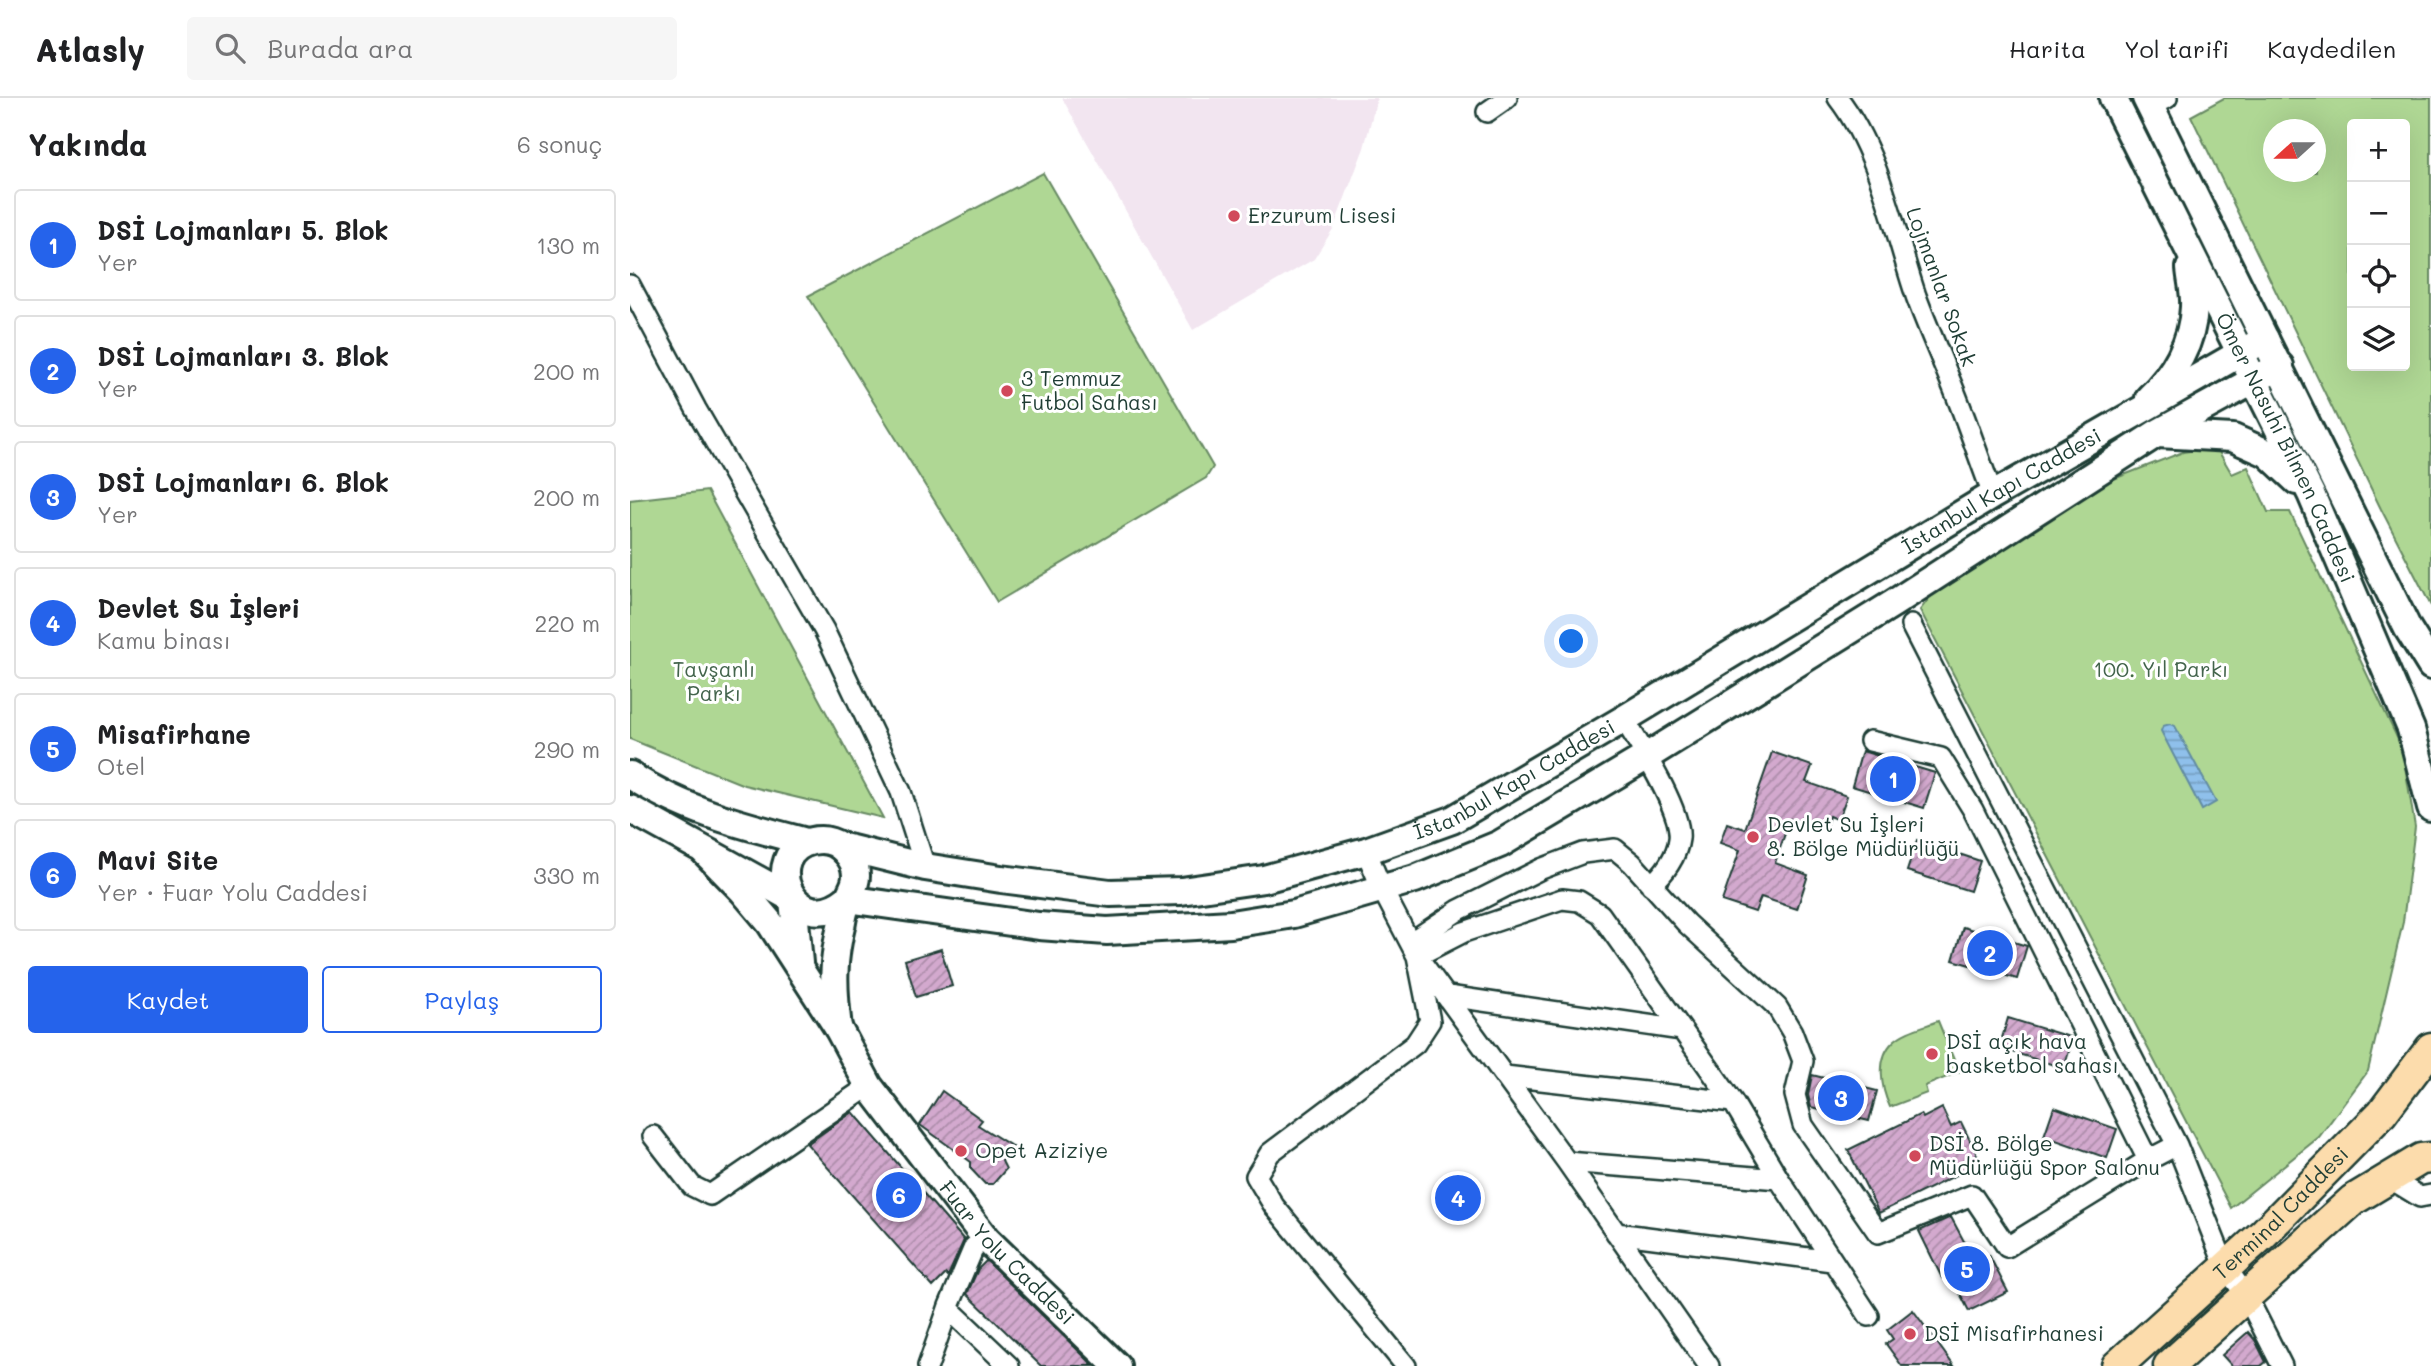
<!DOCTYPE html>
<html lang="tr">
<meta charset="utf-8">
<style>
:root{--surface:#fff;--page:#f6f6f6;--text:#202124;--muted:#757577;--line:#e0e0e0;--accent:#2563eb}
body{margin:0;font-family:Mali,sans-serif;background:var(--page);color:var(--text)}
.controls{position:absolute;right:21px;top:21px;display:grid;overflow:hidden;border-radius:7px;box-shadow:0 7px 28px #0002}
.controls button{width:63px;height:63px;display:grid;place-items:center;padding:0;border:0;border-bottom:2px solid var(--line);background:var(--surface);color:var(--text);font:35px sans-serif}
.compass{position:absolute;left:1633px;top:21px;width:63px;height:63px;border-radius:50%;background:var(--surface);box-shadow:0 7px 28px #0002;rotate:249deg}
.you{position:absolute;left:942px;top:544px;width:24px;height:24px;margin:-18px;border:5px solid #fff;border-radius:50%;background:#1a73e8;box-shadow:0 0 0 10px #1a73e833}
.badge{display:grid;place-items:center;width:46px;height:46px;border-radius:50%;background:var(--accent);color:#fff;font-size:23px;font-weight:700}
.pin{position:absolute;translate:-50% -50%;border:4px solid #fff;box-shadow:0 2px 7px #0006}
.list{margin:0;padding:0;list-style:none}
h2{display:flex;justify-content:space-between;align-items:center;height:91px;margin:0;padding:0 28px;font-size:30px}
h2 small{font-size:23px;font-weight:400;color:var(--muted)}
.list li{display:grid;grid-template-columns:46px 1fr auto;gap:21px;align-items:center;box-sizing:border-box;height:112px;margin:0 14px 14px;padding:0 14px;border:2px solid var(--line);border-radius:7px}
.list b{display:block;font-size:26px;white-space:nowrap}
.list p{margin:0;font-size:23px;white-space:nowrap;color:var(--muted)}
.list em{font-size:23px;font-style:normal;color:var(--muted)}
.actions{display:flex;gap:14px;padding:21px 28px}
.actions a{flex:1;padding:16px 0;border:2px solid var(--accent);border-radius:7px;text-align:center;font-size:24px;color:var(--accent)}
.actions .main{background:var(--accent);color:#fff}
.icon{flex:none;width:38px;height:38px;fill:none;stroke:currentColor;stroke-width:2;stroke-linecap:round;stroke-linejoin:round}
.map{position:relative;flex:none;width:1801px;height:1268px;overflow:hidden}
header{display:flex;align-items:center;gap:42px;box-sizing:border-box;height:98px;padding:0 35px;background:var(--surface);border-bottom:2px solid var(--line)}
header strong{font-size:33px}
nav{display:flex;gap:38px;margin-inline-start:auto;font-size:24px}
.search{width:490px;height:63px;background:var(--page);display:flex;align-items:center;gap:18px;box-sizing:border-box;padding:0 24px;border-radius:7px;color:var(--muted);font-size:26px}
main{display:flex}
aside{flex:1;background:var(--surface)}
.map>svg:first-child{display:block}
</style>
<header>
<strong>Atlasly</strong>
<div class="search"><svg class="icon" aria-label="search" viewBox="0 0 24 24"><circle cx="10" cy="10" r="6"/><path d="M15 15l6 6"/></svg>Burada ara</div>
<nav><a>Harita</a><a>Yol tarifi</a><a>Kaydedilen</a></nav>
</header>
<main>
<aside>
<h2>Yakında<small>6 sonuç</small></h2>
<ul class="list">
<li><span class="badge">1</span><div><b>DSİ Lojmanları 5. Blok</b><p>Yer</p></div><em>130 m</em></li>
<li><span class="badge">2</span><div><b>DSİ Lojmanları 3. Blok</b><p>Yer</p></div><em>200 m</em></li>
<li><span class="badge">3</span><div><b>DSİ Lojmanları 6. Blok</b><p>Yer</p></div><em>200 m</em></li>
<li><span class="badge">4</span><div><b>Devlet Su İşleri</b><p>Kamu binası</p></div><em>220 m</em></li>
<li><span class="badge">5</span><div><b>Misafirhane</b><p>Otel</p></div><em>290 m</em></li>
<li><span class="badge">6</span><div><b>Mavi Site</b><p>Yer · Fuar Yolu Caddesi</p></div><em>330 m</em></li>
</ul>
<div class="actions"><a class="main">Kaydet</a><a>Paylaş</a></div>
</aside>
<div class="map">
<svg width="1801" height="1268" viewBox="0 0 1801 1268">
<defs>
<pattern id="water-rules" width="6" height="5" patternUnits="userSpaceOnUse" patternTransform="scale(1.75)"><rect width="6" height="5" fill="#8fc0eb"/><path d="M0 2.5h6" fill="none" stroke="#749dbf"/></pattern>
<pattern id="building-hatch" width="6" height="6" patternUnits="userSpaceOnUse" patternTransform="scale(1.75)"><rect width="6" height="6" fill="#d3a9ce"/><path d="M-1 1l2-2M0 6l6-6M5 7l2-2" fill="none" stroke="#ab8ba8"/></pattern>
</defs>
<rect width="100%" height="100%" fill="#fff"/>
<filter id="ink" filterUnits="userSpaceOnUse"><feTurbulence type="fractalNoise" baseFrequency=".0143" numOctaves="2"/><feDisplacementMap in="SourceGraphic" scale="14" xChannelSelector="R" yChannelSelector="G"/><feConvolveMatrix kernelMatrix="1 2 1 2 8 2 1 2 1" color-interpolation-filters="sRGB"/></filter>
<g filter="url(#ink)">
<path fill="#f2e5f0" d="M432,0H747L734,50L713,105L703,131L684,161L563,232Z"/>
<path fill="#afd794" stroke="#678a64" stroke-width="2" fill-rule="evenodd" d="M1594,0H1801V508L1751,411L1561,18ZM1775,26V268H1722V26ZM1644,32H1686V74H1644Z
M413,75L583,369L576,380L367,504L178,198Z
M1586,349L1602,376L1618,369L1638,414H1660L1772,650L1785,729L1773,824L1738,973L1689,1039L1601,1110L1290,512L1305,493L1476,384L1553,354Z
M77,393L253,720L114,687L0,641V402Z
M1308,923L1329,974L1295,988L1297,995L1260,1009C1251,990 1246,960 1263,944C1274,933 1293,929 1308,923Z"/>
<path fill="url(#water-rules)" stroke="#628ca2" stroke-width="2" d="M1540,626L1545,628L1586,704L1572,712L1531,633L1533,628Z"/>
<path fill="url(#building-hatch)" stroke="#1f3d34" stroke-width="2" d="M1232,653L1305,675L1294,710L1222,688Z
M1142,654L1182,668L1176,684L1217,698L1208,722L1199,718L1195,732L1160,721L1145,765L1178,777L1167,811L1131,799L1125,814L1092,803L1110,752L1090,745L1097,725L1115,731Z
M1287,742L1350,763L1340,793L1277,773Z
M1333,829L1397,848L1387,881L1323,862Z
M311,851L322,888L286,899L275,862Z
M1378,920L1443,940L1434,970L1369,950Z
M1182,977L1247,993L1239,1023L1181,1009L1178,997Z
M312,993L352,1022L348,1027L383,1049L372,1063L376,1071L363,1086H355L341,1071V1064L290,1027Z
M1424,1009L1487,1031L1477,1060L1414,1038Z
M1312,1010L1321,1029L1331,1024L1351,1065L1249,1115L1218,1052L1291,1016L1293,1020Z
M223,1014L334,1142L318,1178L316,1176L303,1189L177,1046Z
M1321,1119L1345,1164L1359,1157L1378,1194L1339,1213L1321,1178L1312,1180L1289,1133Z
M356,1163L358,1164L464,1268H411L337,1196L348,1171Z
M1283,1212L1324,1268H1272L1256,1246L1263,1241L1257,1232Z
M1618,1234L1625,1242L1636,1264L1631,1268H1602L1592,1257Z"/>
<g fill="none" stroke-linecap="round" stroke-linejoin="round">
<defs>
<path id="street" d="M1208,0C1250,54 1264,133 1286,198C1297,228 1310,257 1322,287C1337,323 1349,361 1363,397
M1519,8L1537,0
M857,14L877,0
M0,187L66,311L194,532L271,694L295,769
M1281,527L1547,1047L1595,1168L1617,1199L1652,1268
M994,621C1009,646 1053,714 1049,741C1047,758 1034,776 1021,787
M1240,643L1311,660L1343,712L1518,1062
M736,753L752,791L787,858L800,923L785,946L640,1055L626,1078L644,1108L776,1268
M781,844L829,812L911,771L953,755L985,751L1002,765L1056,825L1147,909L1162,934L1173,963L1165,997L1173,1027L1248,1135L1342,1097L1377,1149L1518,1062L1547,1047
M818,898L1052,932
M875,978L1103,1004
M23,1038L62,1088L80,1097L239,988
M937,1064L1149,1081
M1759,1080L1790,1099L1801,1097
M986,1135L1202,1163
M319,1211L379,1268
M298,1268L319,1208L344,1149L356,1141
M1079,1268L937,1064L787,858L834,834L932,801L949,803L970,816L1103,1004L1149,1081L1239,1218"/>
<g id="secondary">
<path id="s1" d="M1483,0L1681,396L1781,631L1801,710"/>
<path d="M1516,0L1778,531L1801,568"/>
<path d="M1519,300C1544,277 1563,243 1564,209C1565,196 1561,183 1560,170"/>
<path d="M1527,336L1603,340L1637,355L1667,383"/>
<path d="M0,677C54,713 115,728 177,744"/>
<path d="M0,711L163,801L169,865"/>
<path id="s2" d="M210,748L295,769L371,781L480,795L551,793L634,781L736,753L822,722L994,621L1363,397L1635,241"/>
<path id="s3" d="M75,754L113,793L140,825L208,930L239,988L356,1141L487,1268"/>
<path d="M208,930C203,889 202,864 212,824C213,817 215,810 217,803C220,794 226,788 226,778C226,769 222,760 216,754C208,744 195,740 182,743C128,755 163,844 217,801L409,828L477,833L601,826L664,816L785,781L870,746L1016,659L1264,505L1526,336L1650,268"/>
</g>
<g id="primary">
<path id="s4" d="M1487,1268L1633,1136L1752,1015L1801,950"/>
<path d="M1539,1268L1723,1102L1791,1061L1801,1060"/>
</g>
</defs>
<use href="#street" stroke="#1f3d34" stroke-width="24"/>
<use href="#secondary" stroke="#1f3d34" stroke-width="32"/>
<use href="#primary" stroke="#1f3d34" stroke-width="35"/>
<use href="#street" stroke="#fff" stroke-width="19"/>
<use href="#secondary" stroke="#fff" stroke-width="26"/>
<use href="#primary" stroke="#fcdcac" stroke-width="30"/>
</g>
</g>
<g fill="#d1495b" stroke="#fff" stroke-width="2.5">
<circle cx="604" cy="118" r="7"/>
<circle cx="377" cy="293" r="7"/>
<circle cx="1123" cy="739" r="7"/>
<circle cx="1302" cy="956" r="7"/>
<circle cx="331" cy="1053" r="7"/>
<circle cx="1285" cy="1058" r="7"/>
<circle cx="1280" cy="1236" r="7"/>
</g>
<g text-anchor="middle" stroke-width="6" stroke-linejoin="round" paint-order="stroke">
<g font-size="21" fill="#1f3d34" stroke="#fff" text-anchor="start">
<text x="618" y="125">Erzurum Lisesi</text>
<text x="391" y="288">3 Temmuz<tspan x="391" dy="24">Futbol Sahası</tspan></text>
<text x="1137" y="734">Devlet Su İşleri<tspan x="1137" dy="24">8. Bölge Müdürlüğü</tspan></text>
<text x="1316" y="951">DSİ açık hava<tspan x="1316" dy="24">basketbol sahası</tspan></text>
<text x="1299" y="1053">DSİ 8. Bölge<tspan x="1299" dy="24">Müdürlüğü Spor Salonu</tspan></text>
<text x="345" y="1060">Opet Aziziye</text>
<text x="1294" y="1243">DSİ Misafirhanesi</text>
</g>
<g font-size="21" fill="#1f3d34" stroke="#fff">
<text transform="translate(1311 189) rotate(70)" y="7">Lojmanlar Sokak</text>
<text dy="7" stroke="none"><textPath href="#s1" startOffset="390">Ömer Nasuhi Bilmen Caddesi</textPath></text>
<text dy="7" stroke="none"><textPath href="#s2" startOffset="1267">İstanbul Kapı Caddesi</textPath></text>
<text dy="7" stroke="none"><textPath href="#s2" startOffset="700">İstanbul Kapı Caddesi</textPath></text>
<text dy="7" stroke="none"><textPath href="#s4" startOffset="224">Terminal Caddesi</textPath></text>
<text dy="7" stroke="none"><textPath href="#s3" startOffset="504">Fuar Yolu Caddesi</textPath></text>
</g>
<g font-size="21" fill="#43644c" stroke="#fff">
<text x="84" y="579">Tavşanlı<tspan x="84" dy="24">Parkı</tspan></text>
<text x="1531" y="579">100. Yıl Parkı</text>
</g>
</g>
</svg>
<div class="controls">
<button>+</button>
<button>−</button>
<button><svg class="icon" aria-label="locate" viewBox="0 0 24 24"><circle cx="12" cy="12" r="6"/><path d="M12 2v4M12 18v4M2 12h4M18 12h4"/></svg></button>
<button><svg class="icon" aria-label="layers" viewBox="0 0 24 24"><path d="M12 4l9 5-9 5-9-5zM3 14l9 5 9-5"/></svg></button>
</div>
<svg class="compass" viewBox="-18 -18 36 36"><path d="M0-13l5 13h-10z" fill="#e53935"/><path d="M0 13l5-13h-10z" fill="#757577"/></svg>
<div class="you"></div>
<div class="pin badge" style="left:1263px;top:681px">1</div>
<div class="pin badge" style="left:1360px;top:855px">2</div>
<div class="pin badge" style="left:1211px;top:1000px">3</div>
<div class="pin badge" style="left:828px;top:1100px">4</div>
<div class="pin badge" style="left:1337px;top:1171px">5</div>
<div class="pin badge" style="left:269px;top:1097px">6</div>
</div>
</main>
